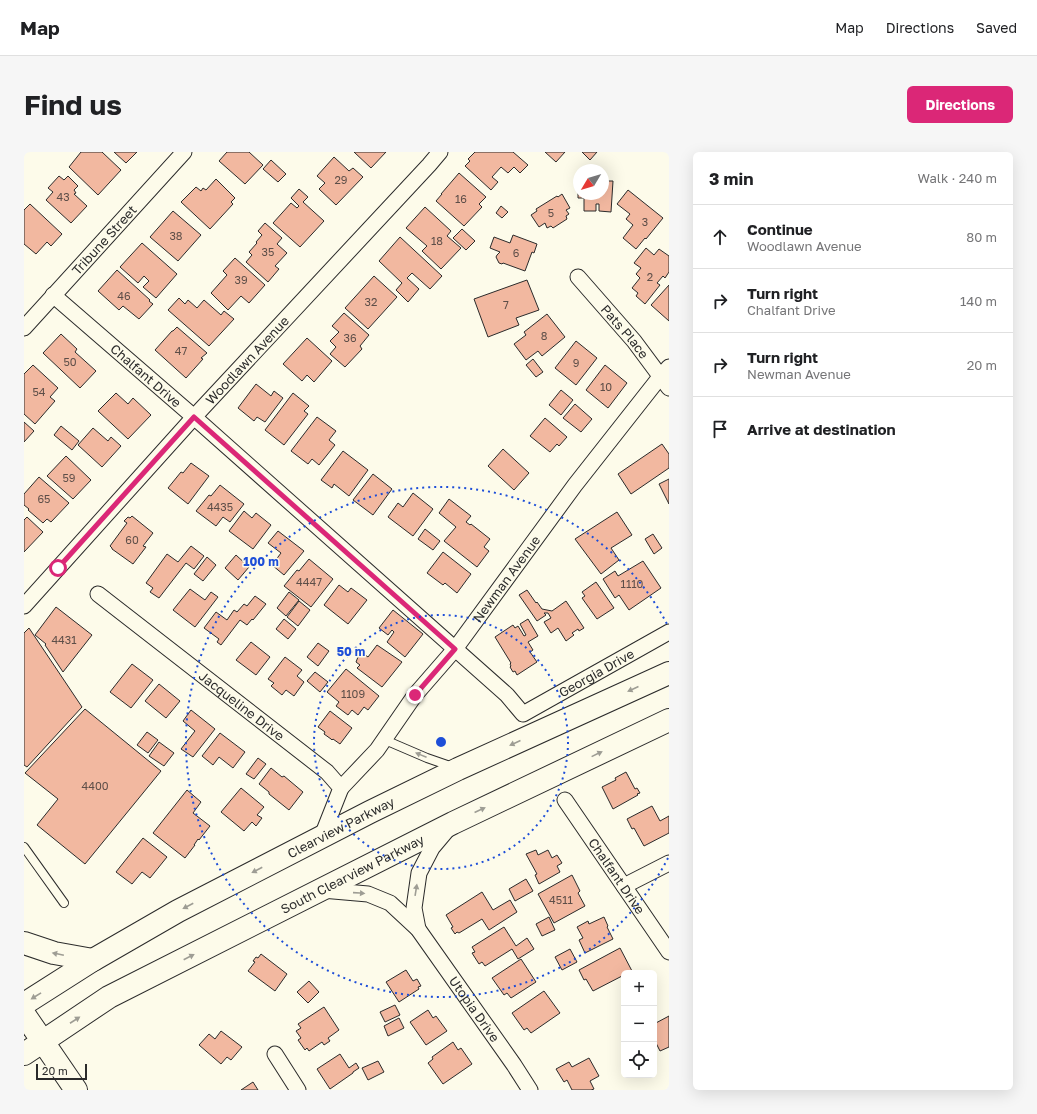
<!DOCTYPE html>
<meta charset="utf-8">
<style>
:root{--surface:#fff;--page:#f6f6f6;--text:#202124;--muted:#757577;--line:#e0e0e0;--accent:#db2777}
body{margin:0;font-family:"Golos Text",sans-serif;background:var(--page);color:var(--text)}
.controls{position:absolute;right:12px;bottom:12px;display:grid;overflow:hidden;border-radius:6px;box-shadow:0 4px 16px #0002}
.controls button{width:36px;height:36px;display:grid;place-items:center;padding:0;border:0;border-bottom:1px solid var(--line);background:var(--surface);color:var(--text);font:20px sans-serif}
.compass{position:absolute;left:549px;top:12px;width:36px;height:36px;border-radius:50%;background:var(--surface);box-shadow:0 4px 16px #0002;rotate:232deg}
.scale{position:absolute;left:12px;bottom:10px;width:51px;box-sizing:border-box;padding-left:4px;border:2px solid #2b2b2b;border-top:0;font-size:11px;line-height:14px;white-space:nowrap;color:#2b2b2b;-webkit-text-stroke:3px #fdfbea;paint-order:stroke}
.stop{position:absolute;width:12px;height:12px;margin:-9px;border:3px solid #db2777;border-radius:50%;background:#fff}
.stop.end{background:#db2777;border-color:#fff;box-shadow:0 1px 4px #0008}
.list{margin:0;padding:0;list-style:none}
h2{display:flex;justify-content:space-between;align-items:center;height:52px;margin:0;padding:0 16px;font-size:17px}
h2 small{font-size:13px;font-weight:400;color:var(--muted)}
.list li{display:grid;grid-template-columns:26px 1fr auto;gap:12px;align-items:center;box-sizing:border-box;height:64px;padding:0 16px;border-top:1px solid var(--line)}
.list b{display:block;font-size:15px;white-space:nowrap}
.list p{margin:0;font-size:13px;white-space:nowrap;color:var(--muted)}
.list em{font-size:13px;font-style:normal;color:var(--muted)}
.icon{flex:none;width:22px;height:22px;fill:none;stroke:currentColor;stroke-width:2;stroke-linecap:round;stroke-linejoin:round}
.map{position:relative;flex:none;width:645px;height:938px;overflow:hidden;border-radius:6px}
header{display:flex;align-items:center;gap:24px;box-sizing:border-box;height:56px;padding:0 20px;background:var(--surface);border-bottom:1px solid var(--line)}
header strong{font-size:19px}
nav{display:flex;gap:22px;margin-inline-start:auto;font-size:14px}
.intro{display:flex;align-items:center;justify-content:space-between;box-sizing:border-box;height:96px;padding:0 24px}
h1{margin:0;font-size:28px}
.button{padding:10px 18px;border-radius:6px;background:var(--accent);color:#fff;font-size:14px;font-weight:700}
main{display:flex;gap:24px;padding:0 24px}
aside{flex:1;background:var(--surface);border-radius:6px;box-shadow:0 4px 16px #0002}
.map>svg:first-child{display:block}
</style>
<header>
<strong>Map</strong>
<nav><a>Map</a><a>Directions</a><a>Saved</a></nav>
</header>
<div class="intro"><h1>Find us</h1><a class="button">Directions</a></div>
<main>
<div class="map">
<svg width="645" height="938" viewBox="0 0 645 938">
<rect width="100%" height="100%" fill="#fdfbea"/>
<path fill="#f2b8a0" stroke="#2b2b2b" d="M57,0H78L97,18L74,43L45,15Z
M90,0H113L102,11Z
M203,0H225L239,13L221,32L195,9Z
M330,0H362L347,16Z
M451,0H489L504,13L496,21L490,15L484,21L477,15L468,25L474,30L467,38L441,14L446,9L444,7Z
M521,0H541L532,10Z
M558,0H573L566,8Z
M310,5L325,19L329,16L339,25L312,53L295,37L301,31L293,24Z
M247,8L262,22L254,30L239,17Z
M435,21L462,45L455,52L458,55L440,74L412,49L418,42H417Z
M35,24L40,28L44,24L54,34L50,38L52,41L50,42L63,54L47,71L22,48L29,40L24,36Z
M192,27L211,46L207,50L209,52L186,77L157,50L172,35L177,39L179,36L182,38Z
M554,27L555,42H579V29H589L587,60L575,59V52H572V59H560V46H554Z
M275,37L284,45L279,50L300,69L276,95L249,71L267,51L273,56L275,54L267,46Z
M604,38L639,66L622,87L621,86L612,97L599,86L609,73L602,67L606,62L593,52Z
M538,42L546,56L542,58L545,62L542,64L543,67L529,76L527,74L523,76L521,71L515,75L507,63L513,59L512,57L533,44L534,45Z
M6,52L38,82L27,94L23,90L12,102L0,92V58Z
M477,54L484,60L478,66L472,61Z
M401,55L427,79L423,84L437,96L417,117L398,99L403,94L382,76Z
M149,59L177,83L154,109L126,85Z
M241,71L258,86L253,92L263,101L251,114L255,117L244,130L222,110L228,103L225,100L233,91L232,90L238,83L234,79Z
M438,77L451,89L442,98L429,86Z
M489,83L513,92L510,101L508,100L501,119L479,111L478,112L475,111L472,105L473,103L476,100L466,96L470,85L486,91Z
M376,85L418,124L406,137L388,121L383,126L395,137L384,150L372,138L378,131L355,109Z
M118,91L153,122L132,146L119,135L125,129L120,124L114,131L96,115Z
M622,96L630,103L635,97L645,104V120L641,126L639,124L633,131L636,133L621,152L612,144L614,141L608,136L616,126L612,122L617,116L610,111Z
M211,106L241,133L225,151L217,144L204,158L187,141L203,123L199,119Z
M93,118L126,148L125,149L129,152L115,167L99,154L95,158L74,139Z
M350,124L373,145L344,177L321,156Z
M503,128L515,158L492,166L495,173L464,185L450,147Z
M645,133V169L627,153Z
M155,146L161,152L164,148L173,156L180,148L197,163L200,159L210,167L185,194L144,158Z
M320,161L345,183L336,194L338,197L321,215L306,202L312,195L306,189L315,180L308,174Z
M523,162L541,185L518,204L514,199L502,208L490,192L502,183L500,180Z
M153,175L183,201L177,206L179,207L162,226L131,198L148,179H149Z
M37,182L53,197L51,200L72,219L56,236L19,201Z
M283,186L308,209L290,230L283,223L278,229L259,212Z
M552,189L573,206L552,233L531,216Z
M509,207L519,220L512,225L502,213Z
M9,213L34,236L26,245L31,249L11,272L0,262V222Z
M581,213L603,231L584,256L562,238Z
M232,232L247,244L250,239L259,246L241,270L233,265L230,269L214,256Z
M537,238L549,248L537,263L525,253Z
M92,241L104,252L109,246L127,263L104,287L74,259Z
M269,241L285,254L280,259L284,262L260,293L241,278Z
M551,252L568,267L557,280L539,266Z
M293,265L312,279L305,288L311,293L295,313L288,307L284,312L267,299Z
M521,266L543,285L535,294L533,292L526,300L506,284Z
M0,270L10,279L0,290Z
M37,274L55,289L48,298L30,283Z
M69,276L84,289L87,285L97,294L78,315L54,293Z
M638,292L645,302V316L607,342L594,322Z
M479,297L505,321L490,338L464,314Z
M319,299L344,318L325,344L310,332L308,336L297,328Z
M42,304L67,328L49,347L23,324Z
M167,311L185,324L164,352L144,336L157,320L159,321Z
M349,322L368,337L349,363L329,348Z
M15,325L45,351L27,370L23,367L19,371L4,358L5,357L0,353V342Z
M645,327V352L635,332Z
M196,333L220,352L206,370L199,365L192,374L172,359L185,343L187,344Z
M389,341L409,357L389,384L364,365L374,351L379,355Z
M425,347L447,364L442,370L446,373L447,372L466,387L460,395L465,399L453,415L420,389L432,375L415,361Z
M220,359L228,366L232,361L247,373L229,397L205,379Z
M593,360L608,383L587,396L595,408L577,422L551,387Z
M108,364L129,381L119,394L122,395L109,412L88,397V396L86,394L103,371L100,369L104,365L106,366Z
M3,365L19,380L0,400V368Z
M401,377L416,389L409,398L394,387Z
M254,379L280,399L260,423L248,413L257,401L244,391Z
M629,382L638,396L630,402L621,387Z
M167,394L180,404L170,417L162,411L135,446L126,440L129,436L122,431L143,402L154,410Z
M419,400L447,422L433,441L421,431L419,433L403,421Z
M212,403L225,415L214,428L201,416Z
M183,405L192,413L179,429L170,422Z
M285,407L309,427L287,455L260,434L273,418L275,419Z
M619,409L637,436L605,458L595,443L591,446L579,427L591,419L594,424Z
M572,430L590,456L573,467L558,446L561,444L558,440Z
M315,433L324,440L327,436L343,448L324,472L300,453Z
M166,437L181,448L187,440L194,445L171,475L149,458Z
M503,438L512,451L513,450L518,457L528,459L542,449L560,476L555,479L554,477L548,481L550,483L542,489L534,476L527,481L520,470L527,466L524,461H520L522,463L513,469L495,443Z
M265,440L275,448L262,464L253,456Z
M231,444L242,452L229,468L228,467L223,473L216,468L197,493L193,490L195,487L180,476L192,460L203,468L210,458L213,460L220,452L223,454Z
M275,449L286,458L274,474L263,465Z
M32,455L68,483L39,520L21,493L22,492L11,483Z
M369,458L399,482L381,505L363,490L370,480L368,478L364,483L355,476Z
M260,467L272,477L264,487L252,477Z
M504,467L514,484L504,490L509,498L506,500L513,510L493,523L491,519L489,520L486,515L487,514L486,512L487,511L471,485L489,473L491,476L494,474L500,484L502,483L496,472Z
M5,476L58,555L3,615L0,613V481Z
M227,490L246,505L232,523L212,508Z
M294,491L305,499L294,514L283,505Z
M353,493L378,510L358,535L333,516L336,513L332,510L334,505L340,502L344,505Z
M261,505L278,518L273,524L280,530L270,544L262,538L258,543L247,534L250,531L244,527Z
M108,512L129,528L107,556L86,540Z
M322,517L355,544L344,558L340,555L334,563L328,558L324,563L312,554L315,550L303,540Z
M291,520L304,530L296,540L283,529Z
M135,532L156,549L142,566L121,549Z
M61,557L137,619L61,712L13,673L34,647L1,621Z
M167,558L191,577L169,605L157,597L171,579L159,569Z
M306,559L328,576L316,592L309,587L308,588L307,587L300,582L301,580L294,575Z
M123,580L134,588L124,601L113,593Z
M196,581L221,600L209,616L195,605L189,613L178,604Z
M135,590L150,601L140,614L125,604Z
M234,606L242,612L230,627L222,622Z
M247,616L258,625L260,624L279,640L265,658L245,642V640L235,632Z
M602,620L611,637L613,636L616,641L613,642L614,643L589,657L578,635L592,628L591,626Z
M217,636L240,655L233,663L238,666L232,674L228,670L220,679L197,660Z
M163,638L177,650L169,661L186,674L175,688L174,687L170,693H171L161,706L129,681Z
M628,654L636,669L645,664V681L620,694L610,676L608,677L603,667Z
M119,686L143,705L126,726L118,720L108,732L92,720Z
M512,698L514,703L524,698L528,706L533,703L538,711L533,714L536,720L515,732L511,723L513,722L502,702Z
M548,723L556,739L554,741L561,754L530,771L514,742Z
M502,727L509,739L491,749L485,737Z
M458,740L469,758L486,748L493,760L465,778L458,767L435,781L433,780L431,782L427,776L429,775L422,763Z
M525,765L531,778L518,784L512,772Z
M580,765L584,774L583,775L589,787L561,801L555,788L559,786L553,775L564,769L565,772Z
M480,775L492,794L503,786L510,797L494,807L488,797L461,814L458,810L455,812L448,801L451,800L448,795Z
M596,796L608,819L603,821H600V823L569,839L562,827L560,828L555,818Z
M546,797L553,810L538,818L531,805Z
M237,802L263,822L251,839L224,819L231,810L229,809L232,805L234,806Z
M497,807L512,830L487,846L483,841L480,843L468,826Z
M382,818L389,829L393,827L397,834L394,835L395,837L375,850L362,830Z
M285,829L295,840L284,851L273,840Z
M520,839L536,861L507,881L503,876L500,878L488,861Z
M371,853L376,863L361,870L356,860Z
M300,855L315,878L304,886L306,889L300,893L298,890L285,899L283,896L281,898L274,888L277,886L272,879L277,876L274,872Z
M404,858L409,866L412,864L423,879L402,893L386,870Z
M645,864V895L636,899L630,887V872Z
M375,866L380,876L364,884L360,874Z
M197,879L218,895L207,908L203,905L197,912L175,893L185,882L191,887Z
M429,890L434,898L437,896L448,912L419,932L404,911L409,907L408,905Z
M316,902L325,916L332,911L335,916L329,920V921L306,937L293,917Z
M565,906L575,924L566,929L570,937L567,938H548L543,928L540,930L532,917L545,910L548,915Z
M354,909L360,920L344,928L338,916Z
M229,930L234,938H217Z"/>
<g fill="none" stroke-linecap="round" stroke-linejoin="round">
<defs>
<path id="lane" d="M361,588L403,606L429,615
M0,695L40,751"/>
<g id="street">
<path id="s1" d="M554,125L610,189L645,236"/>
<path id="s2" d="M29,143L170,265L483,543L499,562L645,480"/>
<path id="s3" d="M0,176L160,0"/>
<path id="s4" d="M74,442L303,620L317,636L298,684"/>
<path id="s5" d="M0,454L170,265L405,13L416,0"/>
<path id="s6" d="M317,636L353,598L391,543L431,497L551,333L636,225L645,215"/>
<path id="s7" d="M541,648L645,800"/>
<path d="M600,734L645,711"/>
<path id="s8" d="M298,738L344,742L366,751L394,777L490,913L506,938"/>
<path d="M394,777L390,756L395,721L408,696L424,677"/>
<path d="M251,902L274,938"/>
</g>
<g id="highway">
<path d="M0,791L30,801L69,808"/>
<path id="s9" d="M0,852L69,808L154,759L346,660L434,617L645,521"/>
<path d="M0,862L52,938"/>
<path id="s10" d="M0,902L85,845L429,671L645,568"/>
</g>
</defs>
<use href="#lane" stroke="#2b2b2b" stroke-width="10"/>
<use href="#street" stroke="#2b2b2b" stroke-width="17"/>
<use href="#highway" stroke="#2b2b2b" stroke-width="24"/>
<use href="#lane" stroke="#fdfbea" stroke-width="8"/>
<use href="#street" stroke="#fdfbea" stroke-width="15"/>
<use href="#highway" stroke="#fdfbea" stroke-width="22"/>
</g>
<defs><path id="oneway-solid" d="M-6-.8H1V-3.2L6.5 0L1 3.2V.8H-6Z"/></defs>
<g fill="#9e9d94">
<use href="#oneway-solid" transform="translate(609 537) rotate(156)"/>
<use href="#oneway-solid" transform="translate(491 591) rotate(156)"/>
<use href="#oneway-solid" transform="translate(573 602) rotate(-26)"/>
<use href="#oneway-solid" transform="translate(397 603) rotate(-158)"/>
<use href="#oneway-solid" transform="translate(456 658) rotate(-25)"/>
<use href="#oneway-solid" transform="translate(233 718) rotate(152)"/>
<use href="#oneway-solid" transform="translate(392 738) rotate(-81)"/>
<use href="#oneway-solid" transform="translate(335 741) rotate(4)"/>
<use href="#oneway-solid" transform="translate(164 754) rotate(152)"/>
<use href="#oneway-solid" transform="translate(34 802) rotate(-168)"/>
<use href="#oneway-solid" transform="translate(165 805) rotate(-27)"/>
<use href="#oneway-solid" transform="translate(12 844) rotate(148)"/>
<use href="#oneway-solid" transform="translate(51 868) rotate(-33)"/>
</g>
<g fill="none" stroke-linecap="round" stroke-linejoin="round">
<path stroke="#db2777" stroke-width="5" d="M34,416L170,265L431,497L391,543"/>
</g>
<g fill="none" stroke="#1d4ed8" stroke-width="2" stroke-dasharray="2 4">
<circle cx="417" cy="590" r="127"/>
<path d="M644 706A255 255 0 1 1 644 474"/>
</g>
<g text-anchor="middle" stroke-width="3" stroke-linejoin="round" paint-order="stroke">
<g font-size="11" fill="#5d4e48">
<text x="317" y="32">29</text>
<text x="39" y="49">43</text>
<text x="437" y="51">16</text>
<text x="527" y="65">5</text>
<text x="621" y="74">3</text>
<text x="152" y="88">38</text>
<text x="413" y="93">18</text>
<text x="244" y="104">35</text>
<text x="492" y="105">6</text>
<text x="626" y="129">2</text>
<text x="217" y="132">39</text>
<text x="100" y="148">46</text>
<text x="347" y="154">32</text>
<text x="482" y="157">7</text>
<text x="520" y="188">8</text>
<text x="326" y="190">36</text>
<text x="157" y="203">47</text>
<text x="46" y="214">50</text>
<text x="552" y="215">9</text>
<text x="582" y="239">10</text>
<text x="15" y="244">54</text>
<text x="45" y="330">59</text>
<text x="20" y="351">65</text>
<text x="196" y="359">4435</text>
<text x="108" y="392">60</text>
<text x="285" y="434">4447</text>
<text x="608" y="436">1110</text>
<text x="40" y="492">4431</text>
<text x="329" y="546">1109</text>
<text x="71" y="638">4400</text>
<text x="537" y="752">4511</text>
</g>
<g font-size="13" fill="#2b2b2b" stroke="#fdfbea">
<text dy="5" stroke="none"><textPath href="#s3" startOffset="119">Tribune Street</textPath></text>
<text dy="5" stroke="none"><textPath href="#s1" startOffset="72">Pats Place</textPath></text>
<text dy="5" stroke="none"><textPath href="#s5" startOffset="332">Woodlawn Avenue</textPath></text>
<text dy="5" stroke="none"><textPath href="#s2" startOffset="123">Chalfant Drive</textPath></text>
<text dy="5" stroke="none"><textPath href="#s6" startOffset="267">Newman Avenue</textPath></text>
<text dy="5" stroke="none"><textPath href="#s2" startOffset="714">Georgia Drive</textPath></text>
<text dy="5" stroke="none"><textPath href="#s4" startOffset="182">Jacqueline Drive</textPath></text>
<text dy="5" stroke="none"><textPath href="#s9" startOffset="363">Clearview Parkway</textPath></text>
<text dy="5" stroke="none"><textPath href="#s10" startOffset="375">South Clearview Parkway</textPath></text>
<text dy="5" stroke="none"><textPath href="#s7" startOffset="92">Chalfant Drive</textPath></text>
<text dy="5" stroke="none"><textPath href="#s8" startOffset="206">Utopia Drive</textPath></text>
</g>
</g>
<circle cx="417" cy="590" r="6" fill="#1d4ed8" stroke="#fdfbea" stroke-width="2"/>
<g font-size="12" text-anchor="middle" font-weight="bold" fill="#1d4ed8" stroke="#fdfbea" stroke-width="3" stroke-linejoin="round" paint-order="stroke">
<text x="237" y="414">100 m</text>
<text x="327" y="504">50 m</text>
</g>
</svg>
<div class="controls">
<button>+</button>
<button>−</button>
<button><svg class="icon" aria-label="locate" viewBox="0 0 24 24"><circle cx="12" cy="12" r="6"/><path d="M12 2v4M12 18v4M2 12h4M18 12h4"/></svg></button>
</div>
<svg class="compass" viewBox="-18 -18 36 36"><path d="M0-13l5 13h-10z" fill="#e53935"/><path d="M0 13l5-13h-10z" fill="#757577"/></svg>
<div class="scale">20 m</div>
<div class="stop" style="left:34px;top:416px"></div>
<div class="stop end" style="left:391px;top:543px"></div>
</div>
<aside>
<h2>3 min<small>Walk · 240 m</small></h2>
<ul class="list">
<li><svg class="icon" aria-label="ahead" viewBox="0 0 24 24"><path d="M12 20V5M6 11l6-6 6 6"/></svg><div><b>Continue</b><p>Woodlawn Avenue</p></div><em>80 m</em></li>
<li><svg class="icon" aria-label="right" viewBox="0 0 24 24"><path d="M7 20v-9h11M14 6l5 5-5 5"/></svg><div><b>Turn right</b><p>Chalfant Drive</p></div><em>140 m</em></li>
<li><svg class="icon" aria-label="right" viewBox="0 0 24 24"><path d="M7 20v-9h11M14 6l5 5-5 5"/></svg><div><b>Turn right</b><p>Newman Avenue</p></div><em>20 m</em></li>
<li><svg class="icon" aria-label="arrive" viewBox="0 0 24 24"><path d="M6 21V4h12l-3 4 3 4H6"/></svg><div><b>Arrive at destination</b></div></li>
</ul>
</aside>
</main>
